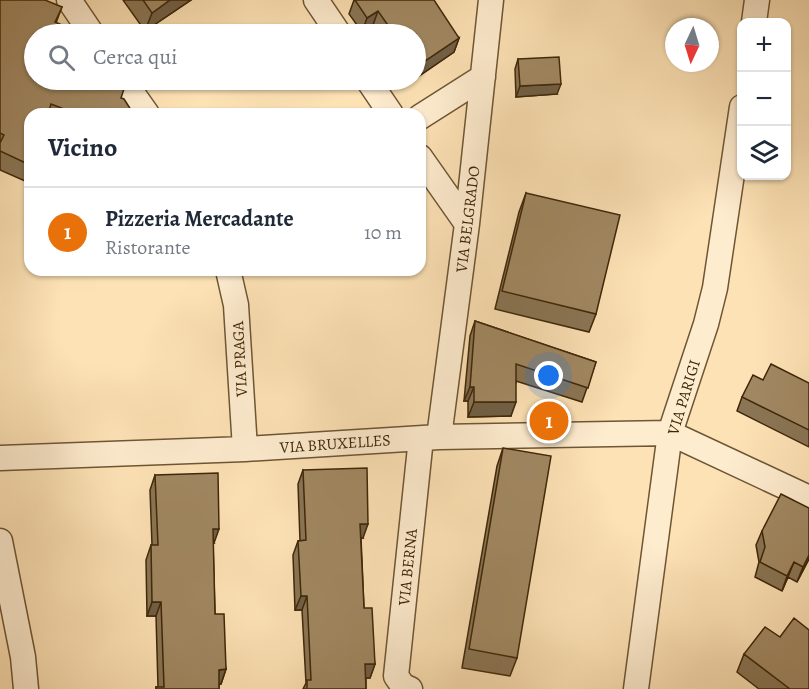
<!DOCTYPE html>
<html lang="it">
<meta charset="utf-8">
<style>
:root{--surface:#fff;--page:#f2f2f3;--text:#1f2937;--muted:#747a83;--line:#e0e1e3;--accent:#ea580c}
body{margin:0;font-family:Alegreya,serif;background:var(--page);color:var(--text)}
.controls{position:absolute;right:18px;top:18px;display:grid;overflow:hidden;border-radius:12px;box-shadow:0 2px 4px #0004}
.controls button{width:54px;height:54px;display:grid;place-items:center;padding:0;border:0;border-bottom:2px solid var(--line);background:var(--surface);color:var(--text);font:30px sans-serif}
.compass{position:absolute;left:665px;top:18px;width:54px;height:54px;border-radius:50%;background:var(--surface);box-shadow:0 2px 4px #0004;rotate:184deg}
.you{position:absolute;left:549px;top:376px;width:21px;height:21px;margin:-15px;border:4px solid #fff;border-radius:50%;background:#1a73e8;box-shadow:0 0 0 9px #1a73e833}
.badge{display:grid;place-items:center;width:39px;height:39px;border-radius:50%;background:var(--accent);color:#fff;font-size:20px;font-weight:700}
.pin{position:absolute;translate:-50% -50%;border:3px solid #fff;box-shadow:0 2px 6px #0006}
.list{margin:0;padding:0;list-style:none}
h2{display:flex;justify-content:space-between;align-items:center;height:78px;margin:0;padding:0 24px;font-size:26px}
h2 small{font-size:20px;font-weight:400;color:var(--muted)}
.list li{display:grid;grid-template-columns:39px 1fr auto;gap:18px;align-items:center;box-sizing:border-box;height:90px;padding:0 24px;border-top:2px solid var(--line)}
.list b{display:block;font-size:22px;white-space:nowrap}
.list p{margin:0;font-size:20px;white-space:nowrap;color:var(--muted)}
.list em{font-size:20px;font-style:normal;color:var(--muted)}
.icon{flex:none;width:33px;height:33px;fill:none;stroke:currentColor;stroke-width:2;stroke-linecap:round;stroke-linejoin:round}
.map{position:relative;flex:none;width:809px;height:689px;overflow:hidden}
.search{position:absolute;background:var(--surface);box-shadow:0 2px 4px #0004;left:24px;top:24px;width:402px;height:66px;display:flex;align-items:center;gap:15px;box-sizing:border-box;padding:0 21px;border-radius:33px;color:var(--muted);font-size:22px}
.panel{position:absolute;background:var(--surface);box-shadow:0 2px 4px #0004;left:24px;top:108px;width:402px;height:168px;border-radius:18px}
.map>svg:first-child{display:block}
</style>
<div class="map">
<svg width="809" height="689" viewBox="0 0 809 689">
<rect width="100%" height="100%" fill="#fde2b5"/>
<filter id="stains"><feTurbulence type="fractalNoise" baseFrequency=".00333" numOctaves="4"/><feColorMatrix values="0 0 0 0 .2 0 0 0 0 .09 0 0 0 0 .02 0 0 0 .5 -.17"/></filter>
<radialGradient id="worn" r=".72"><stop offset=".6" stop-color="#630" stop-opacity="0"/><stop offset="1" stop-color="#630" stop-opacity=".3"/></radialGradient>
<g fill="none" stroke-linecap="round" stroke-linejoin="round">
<defs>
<path id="minor" d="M69,0L92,34
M316,0L339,34
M754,22L757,0
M123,80L147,114
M368,80L391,114
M420,117L483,77
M420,157L467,224
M228,270L236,305L245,449
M439,437L467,224L491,0
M0,458L245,449L439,437L670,433L809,498
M0,541L23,657L26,689
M410,689L403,686L396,676L421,438
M636,689L670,433L706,324L715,288L742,107"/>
</defs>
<use href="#minor" stroke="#6e5634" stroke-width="27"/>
<use href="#minor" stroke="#feeccf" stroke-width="24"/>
</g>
<path fill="#8a7554" stroke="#3e2709" stroke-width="1.5" d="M0,0L62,7L56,23L34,34L121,98L133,113L132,114H30V170L25,181L0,170Z
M123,0H191L145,31Z
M354,0L459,38L454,52L416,78V34H380L373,25L362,32L349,14Z
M518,59L557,94L516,97L515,69Z
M526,193L596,314L589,332L495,309L519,212Z
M475,321L596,362L582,402L516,381L511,416L468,417V401H464L470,336Z
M763,380L809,383V447L737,411L742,397Z
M503,448L517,658L510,676L462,668L497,466Z
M303,470L363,538H361L364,608L375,664L370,678H366V689H303L306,683L302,610H295L293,555L298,541H300L298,484Z
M155,475L214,543H213L215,614L226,669L221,684H219V689H156V687H158L156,616H147L146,560L151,545H152L150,490Z
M762,531L809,559L797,582L788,577L782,591L755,577L759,562L756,545Z
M744,654L809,689H759L737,672Z"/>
<path fill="#715f45" stroke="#3e2709" stroke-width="1.5" d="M170,0H191L145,31L152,13Z
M378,11L373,25L362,32L367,18Z
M459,38L454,52L416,78V67Z
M561,84L557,94L516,97L520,86Z
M470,387H474L468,401H464Z
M474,402H516L511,416L468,417Z
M360,524H368L363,538H355Z
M213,529H219L214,543L207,544Z
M809,555V559L797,582L803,567Z
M794,562L788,577L782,591L787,576Z
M301,596H307L302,610H295Z
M152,602H161L156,616H147Z
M365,664H375L370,678H360Z
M226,669L221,684H213L219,670Z"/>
<path fill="#a18862" stroke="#3e2709" stroke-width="1.5" d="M0,0H45L62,7L55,22L76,31L74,34H34V80H103L124,89L121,98L124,99L133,113L130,114H77L51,104L48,114H30V165L0,151V143L4,135L0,133Z
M143,0H170L152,13Z
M355,0H434L459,38L416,67V34H394L378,11L367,18Z
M559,57L561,84L520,86L518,59Z
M526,193L620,215L596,314L502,291Z
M475,321L596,362L588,388L516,364V402H474V387H470Z
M771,364L809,383V430L742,397L753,375L763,380Z
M503,448L551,456L517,658L469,649Z
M367,468L368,524H360L364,608H372L375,664H365L366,689H307V680H311L307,596H301L298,541L306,540L303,470Z
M218,473L219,529H213L215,614H224L226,669L219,670V689H156V687H164L161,602H152L151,545H158L155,475Z
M781,494L809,508V555L803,567L794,562L787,576L760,562L765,547L762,531Z
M794,618L809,630V689H790L744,654L765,627L780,637Z"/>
<g text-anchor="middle" stroke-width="6" stroke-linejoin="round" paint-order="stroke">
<g font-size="16" fill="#3e2709" stroke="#feeccf">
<text transform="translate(467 219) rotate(-83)" y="6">VIA BELGRADO</text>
<text transform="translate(239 359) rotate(-93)" y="6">VIA PRAGA</text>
<text transform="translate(683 397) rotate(-73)" y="6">VIA PARIGI</text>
<text transform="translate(335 443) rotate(-4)" y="6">VIA BRUXELLES</text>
<text transform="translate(407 567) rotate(-84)" y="6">VIA BERNA</text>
</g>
</g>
<rect width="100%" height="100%" filter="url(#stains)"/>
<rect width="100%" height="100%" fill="url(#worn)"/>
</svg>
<div class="controls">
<button>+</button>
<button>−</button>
<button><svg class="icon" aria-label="layers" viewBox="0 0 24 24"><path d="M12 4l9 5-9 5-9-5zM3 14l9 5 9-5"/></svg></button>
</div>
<svg class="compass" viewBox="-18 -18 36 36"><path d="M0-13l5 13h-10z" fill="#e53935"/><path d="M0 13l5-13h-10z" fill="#747a83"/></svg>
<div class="you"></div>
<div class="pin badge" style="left:549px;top:421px;background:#e8710a">1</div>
<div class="search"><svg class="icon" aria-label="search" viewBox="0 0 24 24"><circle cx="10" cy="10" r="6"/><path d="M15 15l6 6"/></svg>Cerca qui</div>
<section class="panel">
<h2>Vicino<small></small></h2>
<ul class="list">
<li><span class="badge" style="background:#e8710a">1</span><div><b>Pizzeria Mercadante</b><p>Ristorante</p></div><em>10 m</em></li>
</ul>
</section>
</div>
